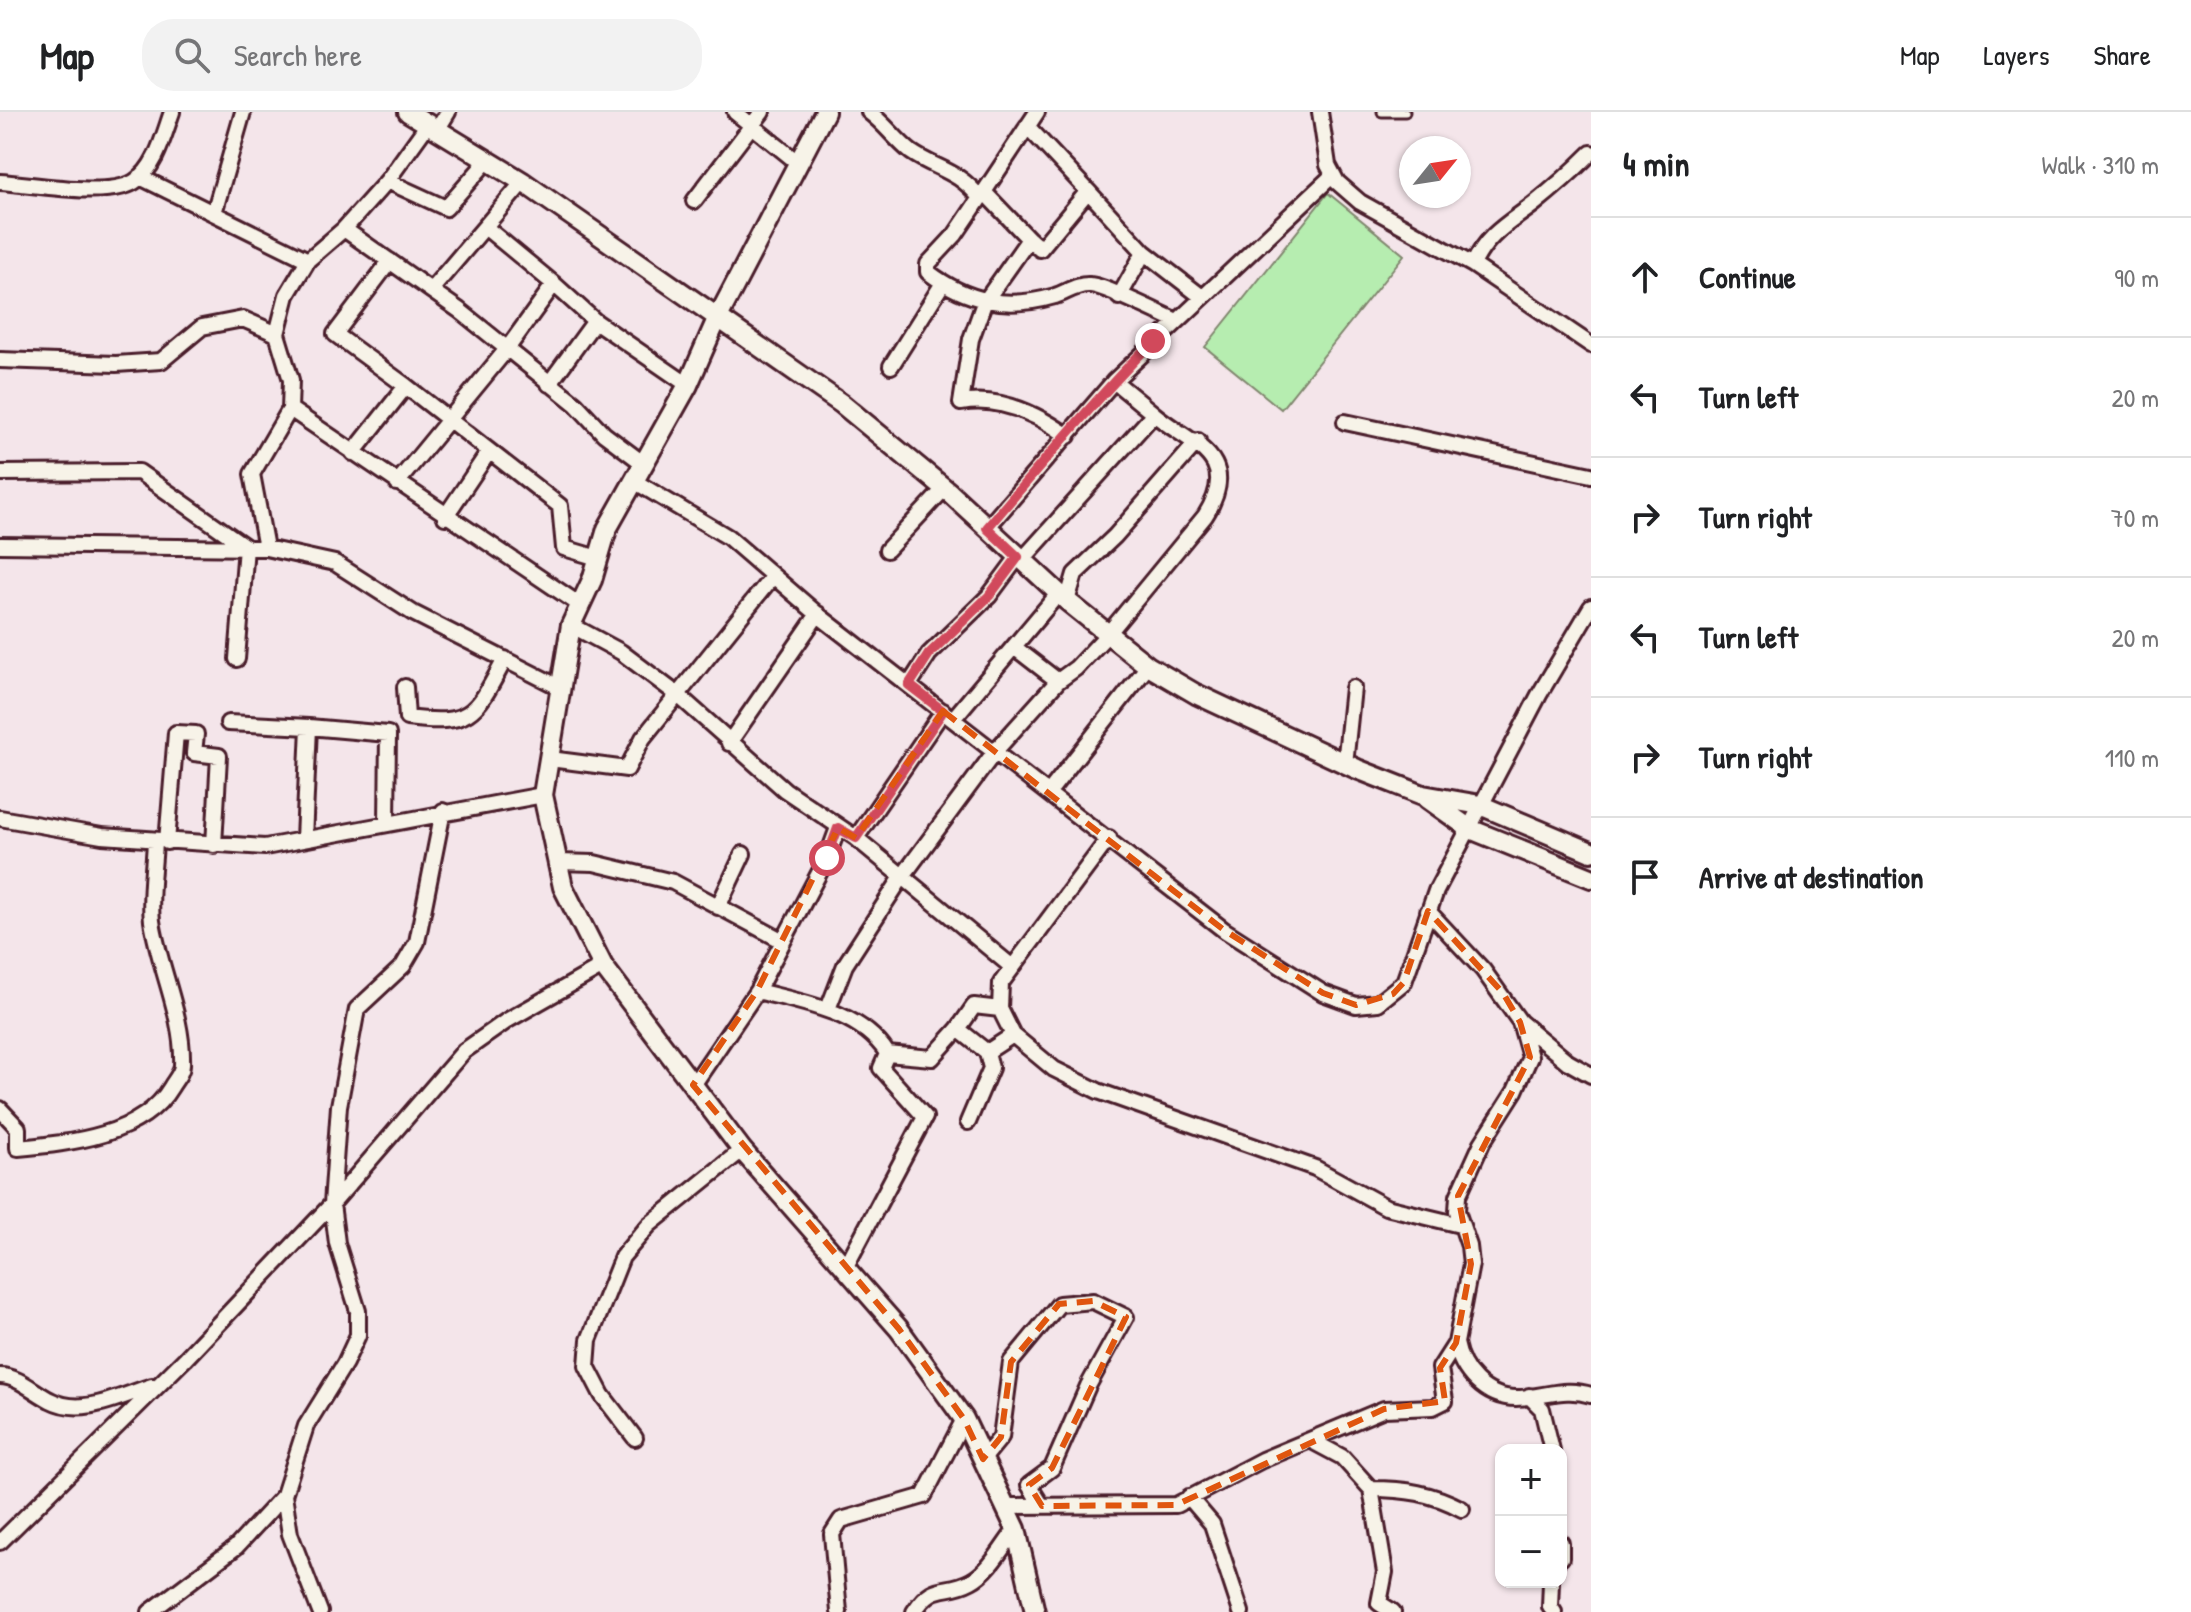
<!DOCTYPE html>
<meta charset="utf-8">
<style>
:root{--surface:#fff;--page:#f2f2f2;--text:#202124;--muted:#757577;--line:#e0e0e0}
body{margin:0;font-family:"Patrick Hand",sans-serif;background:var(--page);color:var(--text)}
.controls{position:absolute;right:24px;bottom:24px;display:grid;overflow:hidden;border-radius:16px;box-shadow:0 2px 6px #0004}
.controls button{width:72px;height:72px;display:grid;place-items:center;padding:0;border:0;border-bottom:2px solid var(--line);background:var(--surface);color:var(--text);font:40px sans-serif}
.compass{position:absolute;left:1399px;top:24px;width:72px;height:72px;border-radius:50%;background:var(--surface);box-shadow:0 2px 6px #0004;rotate:60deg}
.stop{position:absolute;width:24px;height:24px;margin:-18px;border:6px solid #d1495b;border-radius:50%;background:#fff}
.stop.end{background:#d1495b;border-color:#fff;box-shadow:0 2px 8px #0008}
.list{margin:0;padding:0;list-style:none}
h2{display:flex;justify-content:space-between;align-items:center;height:104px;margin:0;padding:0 32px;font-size:34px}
h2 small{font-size:26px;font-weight:400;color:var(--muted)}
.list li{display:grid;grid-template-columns:52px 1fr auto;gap:24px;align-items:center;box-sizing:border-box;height:120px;padding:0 32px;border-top:2px solid var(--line)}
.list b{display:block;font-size:30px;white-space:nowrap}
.list em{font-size:26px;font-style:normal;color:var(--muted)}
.icon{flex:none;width:44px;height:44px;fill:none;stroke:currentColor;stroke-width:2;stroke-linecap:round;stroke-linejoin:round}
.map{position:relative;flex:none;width:1591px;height:1500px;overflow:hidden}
header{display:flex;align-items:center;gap:48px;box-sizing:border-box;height:112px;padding:0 40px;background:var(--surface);border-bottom:2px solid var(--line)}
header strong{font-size:38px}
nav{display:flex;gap:44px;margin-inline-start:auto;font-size:28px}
.search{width:560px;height:72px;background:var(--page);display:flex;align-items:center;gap:20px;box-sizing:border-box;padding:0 28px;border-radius:32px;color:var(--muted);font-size:30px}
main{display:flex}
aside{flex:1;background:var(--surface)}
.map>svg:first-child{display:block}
</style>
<header>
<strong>Map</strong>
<div class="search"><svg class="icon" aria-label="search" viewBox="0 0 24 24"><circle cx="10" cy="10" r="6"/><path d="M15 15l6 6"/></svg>Search here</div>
<nav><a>Map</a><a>Layers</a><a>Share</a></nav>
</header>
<main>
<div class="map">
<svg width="1591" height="1500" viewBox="0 0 1591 1500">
<rect width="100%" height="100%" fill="#f4e5ea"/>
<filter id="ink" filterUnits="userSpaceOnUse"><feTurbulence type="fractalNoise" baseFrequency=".0125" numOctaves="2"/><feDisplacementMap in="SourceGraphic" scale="16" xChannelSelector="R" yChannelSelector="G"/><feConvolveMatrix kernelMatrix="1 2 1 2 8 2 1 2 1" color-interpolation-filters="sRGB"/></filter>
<g filter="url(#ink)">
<path fill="#b6edb0" stroke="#80866e" stroke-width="2" d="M1328,81L1404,143L1281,297L1205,235Z"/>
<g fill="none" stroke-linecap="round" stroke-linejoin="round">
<defs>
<path id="service" d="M1382,0H1405"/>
<path id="minor" d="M735,0L797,50
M869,0C885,12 896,28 911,40C937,58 957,57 980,86L955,123L928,152V160C967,190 1007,198 1055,184C1067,180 1077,172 1090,173C1103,173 1159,201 1175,208
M1320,0L1328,53L1337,70L1360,90L1473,153L1591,233
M1027,14L1088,79L1040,137L1029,127
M437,18L448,0
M140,65L308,148L287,183L277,222L291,268L290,297L252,362L266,436
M387,69L446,96L488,48
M0,70C33,72 107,86 134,70C156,57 164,22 172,0
M1088,79L1144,140
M984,80L1029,127L984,191L971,227L961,291C1000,284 1036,301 1068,324
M980,86L1037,0
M694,89L762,0
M214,101L243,0
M344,117L387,69L428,12
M308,148L344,117L459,198L576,292L604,322L644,352
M1473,153C1487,122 1508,112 1534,92C1554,76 1573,59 1591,41
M431,178L523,70
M1119,185L1144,140L1202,185
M595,209L688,273
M0,248L116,252L161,249L202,215L243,207L277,222
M891,254L943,171
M1114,269L1154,302
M549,272L595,209L554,172
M406,274L560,394L564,436L598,446
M290,297L580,493
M1345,310L1591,363
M353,341L406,274L335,222L390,149
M0,361L139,360L246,435L237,547
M634,369L728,425L822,506L1224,818L1323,881L1356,893L1378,891L1404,870L1436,779L1539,583L1591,495
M397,371L507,237L554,172L485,115
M445,405L488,341
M987,416L1114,269L1333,63
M0,433L266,436L335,451L413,501L559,575
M887,438L944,377
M1067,489L1075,462L1115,424L1198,329
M571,513L621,540L678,583L785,678L856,726L1011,854
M1014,535L1058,569
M909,573L929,542L989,484L1018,445
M405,575L407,606C472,614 475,603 505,547
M953,607L1058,482
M228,611L309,615
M729,631L818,502
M550,647L627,657L643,626L773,464
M1345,652L1353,576
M1049,680L1148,554
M0,706L102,724L265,735L543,683
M856,726L943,599
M1109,726L1001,871L1000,897L1013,923L1054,957L1098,979L1315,1056L1386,1095L1460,1113
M304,727L309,615L388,622L387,711
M167,730L176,621L196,622L194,641L219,644L214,733
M558,750L594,751L673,770L783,829
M718,795L743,742
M1428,799L1483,858L1520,910L1568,950L1591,963
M757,879L827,746L838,716
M828,897L845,853L902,765L996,638L1058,569L1076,556L1107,523L1205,404C1243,344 1191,333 1154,302L1022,448
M987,940L958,917L974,894L1000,897
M693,973L757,879C803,891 860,899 887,941
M0,997L18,1016V1036C71,1031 142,1024 171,975C175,968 182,961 182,953C184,905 159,856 152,809C149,784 154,755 155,729
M968,1010L991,956L987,940L1013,923
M845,1156L925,1005L881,956L887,942L932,946L958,917
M1456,1231C1461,1259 1485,1286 1516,1286C1543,1286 1564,1274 1591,1283
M0,1264C18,1264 34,1280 50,1288C82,1305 120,1284 152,1274
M1529,1284L1542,1297L1552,1338
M635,1326L602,1283L587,1254L589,1228L622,1145L649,1113L742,1038
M1312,1329L1342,1345L1371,1377C1405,1377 1432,1381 1462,1397
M983,1347L1001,1325L1011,1250L1059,1192L1093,1189L1126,1205L1088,1274L1052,1356L1029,1373L1042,1394
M1371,1377L1385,1460L1379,1491L1393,1500
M1189,1385L1212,1412L1241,1500
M1005,1394L1176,1393L1262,1348L1384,1297L1433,1295L1445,1289L1440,1256L1456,1231L1471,1152L1469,1134L1457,1099L1458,1084L1482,1031L1515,979L1530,945L1520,910
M0,1430L185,1247L332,1092L464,939L508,908L603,854
M1561,1431V1446
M1551,1470L1550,1495L1554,1500
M150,1500L236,1435L284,1383
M320,1500L290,1422L284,1383L306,1314L345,1251L358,1223V1199L337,1131L332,1092L339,994L357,897L403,854L417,830L443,699
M839,1500L832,1422L841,1408L924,1384L964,1307
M914,1500C934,1468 945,1483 971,1469C990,1459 1003,1434 1016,1417"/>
<path id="tertiary" d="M408,0L523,70L842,292L950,381L1067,489L1148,554L1196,582L1357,657L1423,683L1480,693L1591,740
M825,0L717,207L688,273L607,417L592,468L571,513L543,683L563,775L603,854L742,1038L899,1217L964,1307L1016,1417L1035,1500
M1428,687L1470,717L1591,766"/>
</defs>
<use href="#service" stroke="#4a1f2b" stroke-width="13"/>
<use href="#minor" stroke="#4a1f2b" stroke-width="20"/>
<use href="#tertiary" stroke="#4a1f2b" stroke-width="24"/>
<use href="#service" stroke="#f7f3e8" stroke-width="7"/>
<use href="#minor" stroke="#f7f3e8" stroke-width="14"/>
<use href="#tertiary" stroke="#f7f3e8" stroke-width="18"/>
</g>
</g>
<g fill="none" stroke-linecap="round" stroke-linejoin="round" filter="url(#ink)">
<path stroke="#d1495b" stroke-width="10" d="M827,746L838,716L856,726L943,599L909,573L929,542L989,484L1018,445L987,416C1041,353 1094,289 1153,229"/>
</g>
<path fill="none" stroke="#e0560e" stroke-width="6" stroke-dasharray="16 10" stroke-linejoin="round" d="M943,599L1224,818L1323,881L1356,893L1393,882L1404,870L1428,799L1503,881L1520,910L1530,945L1458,1084L1471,1152L1456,1231L1440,1256L1445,1289L1384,1297L1176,1393L1042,1394L1029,1373L1052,1356L1126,1205L1093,1189L1059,1192L1011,1250L1001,1325L983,1347L964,1307L899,1217L693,973L757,879L838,716L856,726Z"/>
</svg>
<div class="controls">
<button>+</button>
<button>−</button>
</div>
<svg class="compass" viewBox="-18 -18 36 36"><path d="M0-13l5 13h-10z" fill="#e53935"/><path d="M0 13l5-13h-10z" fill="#757577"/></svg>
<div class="stop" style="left:827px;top:746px"></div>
<div class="stop end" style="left:1153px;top:229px"></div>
</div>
<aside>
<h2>4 min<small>Walk · 310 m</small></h2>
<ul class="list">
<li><svg class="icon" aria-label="ahead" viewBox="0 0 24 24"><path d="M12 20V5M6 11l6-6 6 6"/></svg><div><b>Continue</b></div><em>90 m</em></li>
<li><svg class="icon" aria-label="left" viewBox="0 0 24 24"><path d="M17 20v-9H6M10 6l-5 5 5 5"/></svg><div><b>Turn left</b></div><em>20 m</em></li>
<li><svg class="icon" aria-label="right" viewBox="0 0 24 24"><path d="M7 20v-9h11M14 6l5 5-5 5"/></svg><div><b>Turn right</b></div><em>70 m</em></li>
<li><svg class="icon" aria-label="left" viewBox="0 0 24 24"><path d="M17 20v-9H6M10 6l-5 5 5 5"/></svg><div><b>Turn left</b></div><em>20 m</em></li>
<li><svg class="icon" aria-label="right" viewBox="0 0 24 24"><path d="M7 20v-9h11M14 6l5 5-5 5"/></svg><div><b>Turn right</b></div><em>110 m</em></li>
<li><svg class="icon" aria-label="arrive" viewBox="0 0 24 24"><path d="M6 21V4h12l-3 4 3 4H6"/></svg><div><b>Arrive at destination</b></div></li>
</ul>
</aside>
</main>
